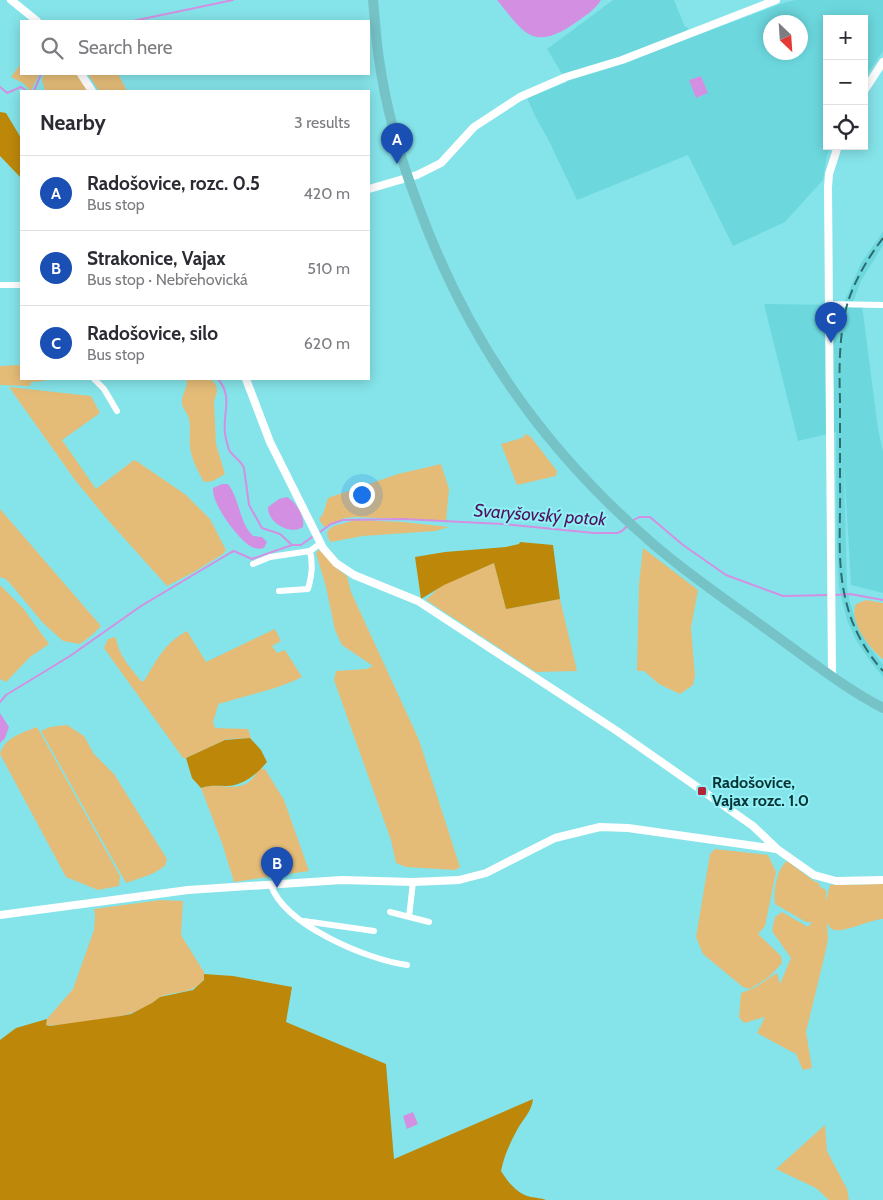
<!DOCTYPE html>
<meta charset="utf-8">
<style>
:root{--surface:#fff;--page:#f7f7f7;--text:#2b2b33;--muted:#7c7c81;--line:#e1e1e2;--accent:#b52437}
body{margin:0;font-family:Cabin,sans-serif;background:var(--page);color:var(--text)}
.controls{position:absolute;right:15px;top:15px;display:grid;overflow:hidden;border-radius:0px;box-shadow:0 2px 12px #0003}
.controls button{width:45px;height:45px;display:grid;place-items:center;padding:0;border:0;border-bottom:1px solid var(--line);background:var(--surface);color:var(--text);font:25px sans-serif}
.compass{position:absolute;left:763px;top:15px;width:45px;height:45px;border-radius:50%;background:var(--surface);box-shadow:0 2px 12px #0003;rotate:155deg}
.you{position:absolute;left:361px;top:494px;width:18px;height:18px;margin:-12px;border:4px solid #fff;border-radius:50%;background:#1a73e8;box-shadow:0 0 0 8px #1a73e833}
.badge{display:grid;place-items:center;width:32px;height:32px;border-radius:50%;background:var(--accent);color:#fff;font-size:16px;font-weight:700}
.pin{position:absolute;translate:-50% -41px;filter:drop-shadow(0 1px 2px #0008)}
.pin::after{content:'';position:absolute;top:26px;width:18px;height:15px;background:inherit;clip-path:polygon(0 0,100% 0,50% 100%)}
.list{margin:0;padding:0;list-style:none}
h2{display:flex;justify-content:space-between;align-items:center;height:65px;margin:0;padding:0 20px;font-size:21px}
h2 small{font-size:16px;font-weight:400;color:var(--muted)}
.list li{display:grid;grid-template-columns:32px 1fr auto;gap:15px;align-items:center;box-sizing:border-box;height:75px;padding:0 20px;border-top:1px solid var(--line)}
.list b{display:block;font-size:19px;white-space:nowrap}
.list p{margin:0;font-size:16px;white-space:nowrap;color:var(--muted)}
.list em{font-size:16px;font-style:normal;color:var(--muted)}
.icon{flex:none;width:28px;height:28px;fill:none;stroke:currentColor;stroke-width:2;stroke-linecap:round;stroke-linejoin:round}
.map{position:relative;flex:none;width:883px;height:1200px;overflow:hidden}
.search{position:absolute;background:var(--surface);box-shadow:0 2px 12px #0003;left:20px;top:20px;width:350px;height:55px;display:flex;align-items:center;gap:12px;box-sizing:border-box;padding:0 18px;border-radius:0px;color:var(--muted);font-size:19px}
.panel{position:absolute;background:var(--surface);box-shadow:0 2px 12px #0003;left:20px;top:90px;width:350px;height:290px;border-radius:0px}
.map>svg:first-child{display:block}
</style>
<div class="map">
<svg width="883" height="1200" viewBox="0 0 883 1200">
<rect width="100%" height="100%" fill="#85e4e9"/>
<path fill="#6cd8de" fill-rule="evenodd" d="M613,0H674L685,27H687L692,37L786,2L796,0H883V51L864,79V19H827V146H831L827,155L823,180L785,222L733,246L688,155L577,200L548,139L535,116L527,98L567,82L547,49ZM770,22H800V52H770Z
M883,232V245L861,281L852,305H862L878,429L883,452V593L851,585L844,465L847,587L850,603L858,626L869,646L883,665V677L868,658L856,640L847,620L839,588L837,549L836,432L798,441L764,304L843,305L861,263Z"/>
<path fill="#e4bc78" d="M21,64V74H39L31,91L23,83L11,77Z
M44,74H78L89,91H45L42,80Z
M88,74H118L127,91H99Z
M21,365V379H47L44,381L31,382L30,386L0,385V366Z
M186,379H211L216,385L217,392L214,401L216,444L225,474L213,481L204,482C198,471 191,459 190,446C189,437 191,428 189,419C188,413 181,408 182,401C182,393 189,387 186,379Z
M9,387L91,396L100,413L62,440L96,489L134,460L138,462L186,495L210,519L226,550L223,554L194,572L167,586L107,519L75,480Z
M526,434L531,437L557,471L556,476L517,485L501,444L522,438Z
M441,464L449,489L446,521L356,517L345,518L324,527L319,519L323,514L328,498L398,474Z
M0,509L101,626L92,635L80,644L63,641L43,623L14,588L6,579L0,577Z
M356,520L403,522L449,527L435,531L363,536L330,542L327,535L328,530L334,526Z
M643,548L698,590L691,628L695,676L693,685L680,694L659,684L644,671H637L639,584Z
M320,549L335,567L347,576L351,592L419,740L460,867L455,870L406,867L396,863L391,840L334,680L336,671L366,669L373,666L342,645L335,630L326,587L316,553Z
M494,563L506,609L560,599L577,671L536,672L426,600L442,585Z
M0,585L23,608L49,644L30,657L6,682L0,679Z
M866,600L883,603V659C870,649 848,621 856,604Z
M275,629L281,641L272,646L277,653L285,650L302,677C276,690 247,695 219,704L220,699L213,722L215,728L248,729L251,738L227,739L186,758H183L104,648L108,639L116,637C118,655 130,667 141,681H144C158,659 163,644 187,631L206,662Z
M67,725L84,736L94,754L114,774L167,859L165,866L152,874L126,883L41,731L50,727Z
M37,727L120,876L119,886L98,890L66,877L0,754C5,737 22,733 37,727Z
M260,769H265L284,800L309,871L234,882L222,843L201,788C217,782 235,792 249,782C253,779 256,773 260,769Z
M715,849L768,855L776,872L765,926L758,934L781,956L782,963L769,977L750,989L743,987L703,954L696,937L710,854Z
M787,861L814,881L819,883L820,887L826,890V901L830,885L883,884V919C871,919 840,935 832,929C830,928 829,925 827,923L828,938L826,950L806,1032L812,1068L803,1070L795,1052L794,1053L757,1033L765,1017L744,1023L739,1017L741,993L754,988L777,973L780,984L791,958L772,931L775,917L782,912L808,927L812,922H806L775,904C773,892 777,868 787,861Z
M161,900L183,901L181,935L204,972V979C193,994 178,991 162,996C158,998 156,1001 152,1003C146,1007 138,1011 131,1013C117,1019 61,1027 46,1025L47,1019L73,989L94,930L95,916L94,909Z
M825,1125L827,1151L847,1189L849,1200H829L816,1188L776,1169Z"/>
<path fill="#bd880a" d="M0,112L6,113L21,138V178L0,156Z
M520,542L553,545L560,599L506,609L494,563L444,585L421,599L415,557L445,552L506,547L519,544Z
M250,738L261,750L267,762C257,774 242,787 225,786C216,786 210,785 201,788L192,778L186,758L225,740Z
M204,974L233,976L292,987L286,1022L386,1064L394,1159L533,1099C532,1111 523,1119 517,1130C510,1143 504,1156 501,1171C508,1182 517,1194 531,1197C536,1198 541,1198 546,1200H0V1040L16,1028L47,1019L46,1025L50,1026L121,1016L131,1014L152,1003L160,997L193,990L204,980Z"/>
<path fill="#d390e2" d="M497,0H601C595,10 585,16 575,23C533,52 524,33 497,0Z
M701,76L708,93L696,98L689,80Z
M222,484H228C240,500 239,522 253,536L262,537L267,542L264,548C259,549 256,549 252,547C239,541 211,503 213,488Z
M287,497C296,502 305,516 303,527C290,536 267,522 268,507L279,499Z
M0,713L9,727L5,738L0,743Z
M413,1112L418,1124L407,1129L403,1116Z"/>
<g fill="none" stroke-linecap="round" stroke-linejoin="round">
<path stroke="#d390e2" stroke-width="2" d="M133,21L233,0
M0,87L7,93L21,87L27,91
M34,91L41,74
M218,379C235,399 220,417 226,439C227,442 228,447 229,450C233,457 241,460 244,468L249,505L262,528L280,534L292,545H301L312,537
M632,521L639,517H650L683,545L726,575L783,596L830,595
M320,532L331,524L343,520L403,519L502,524L594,533H617L622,531L627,526
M835,595L850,594L883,600
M0,702L6,695L70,656L141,606L230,553L234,551L252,559L292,545"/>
<path stroke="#fff" stroke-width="6" d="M0,285H21
M828,304L883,305
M94,379L104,389L117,411
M253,564L270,557L310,551L321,543
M279,591L308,589C312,575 313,565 310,551
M271,885C284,925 368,960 407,965
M390,912L429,922
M409,917L413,882
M304,921L374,931"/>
<path stroke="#fff" stroke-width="8" d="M11,0L37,21
M81,74L92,91
M864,91L883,62
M369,189L417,175L441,163L474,127L520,97L566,77L622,60L776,0
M246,379L270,442L323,548L336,563L354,575L418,601L617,731L753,826L777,849L814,875L836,881L883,880
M832,675L828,187L829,174L838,146
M0,915L188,890L342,880L413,882L459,880L486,873L555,838L600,827L628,828L777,849"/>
<path stroke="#76c3c7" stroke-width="10" d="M373,0C375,20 376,40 379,59C386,109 400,158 418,205C467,340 543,449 652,543C685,572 722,597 758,623C798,651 840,686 883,708"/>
<path stroke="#2e6b6d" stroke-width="2" stroke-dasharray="10 5" stroke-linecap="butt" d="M883,238C868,258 854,281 847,305C839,336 839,368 840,400C840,428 840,455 840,483C841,523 836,566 847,605C853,629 866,652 883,671"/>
</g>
<rect fill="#b52437" stroke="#92f1f6" stroke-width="2" x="697" y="786" width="10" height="10" rx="2.5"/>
<g text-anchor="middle" stroke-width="4" stroke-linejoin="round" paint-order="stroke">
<g font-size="16" font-weight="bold" fill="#063234" stroke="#92f1f6" text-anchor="start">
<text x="712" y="788">Radošovice,<tspan x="712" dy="18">Vajax rozc. 1.0</tspan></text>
</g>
<g font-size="18" font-style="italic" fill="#4f115b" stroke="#92f1f6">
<text transform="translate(540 515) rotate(4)" y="6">Svaryšovský potok</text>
</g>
</g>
</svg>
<div class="controls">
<button>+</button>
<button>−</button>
<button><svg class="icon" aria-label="locate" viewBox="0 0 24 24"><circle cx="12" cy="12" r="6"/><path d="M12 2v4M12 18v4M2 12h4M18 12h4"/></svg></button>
</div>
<svg class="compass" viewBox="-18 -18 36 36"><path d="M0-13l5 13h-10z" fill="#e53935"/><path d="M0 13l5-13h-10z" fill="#7c7c81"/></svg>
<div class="you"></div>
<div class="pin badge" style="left:397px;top:164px;background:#1a4fb4">A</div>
<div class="pin badge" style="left:277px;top:888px;background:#1a4fb4">B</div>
<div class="pin badge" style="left:831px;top:343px;background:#1a4fb4">C</div>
<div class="search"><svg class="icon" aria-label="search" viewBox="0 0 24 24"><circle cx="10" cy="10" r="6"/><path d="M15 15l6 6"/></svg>Search here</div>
<section class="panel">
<h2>Nearby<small>3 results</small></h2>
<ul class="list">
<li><span class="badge" style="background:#1a4fb4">A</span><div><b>Radošovice, rozc. 0.5</b><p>Bus stop</p></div><em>420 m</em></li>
<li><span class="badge" style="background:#1a4fb4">B</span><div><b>Strakonice, Vajax</b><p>Bus stop · Nebřehovická</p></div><em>510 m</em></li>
<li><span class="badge" style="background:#1a4fb4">C</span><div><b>Radošovice, silo</b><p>Bus stop</p></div><em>620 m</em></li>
</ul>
</section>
</div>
